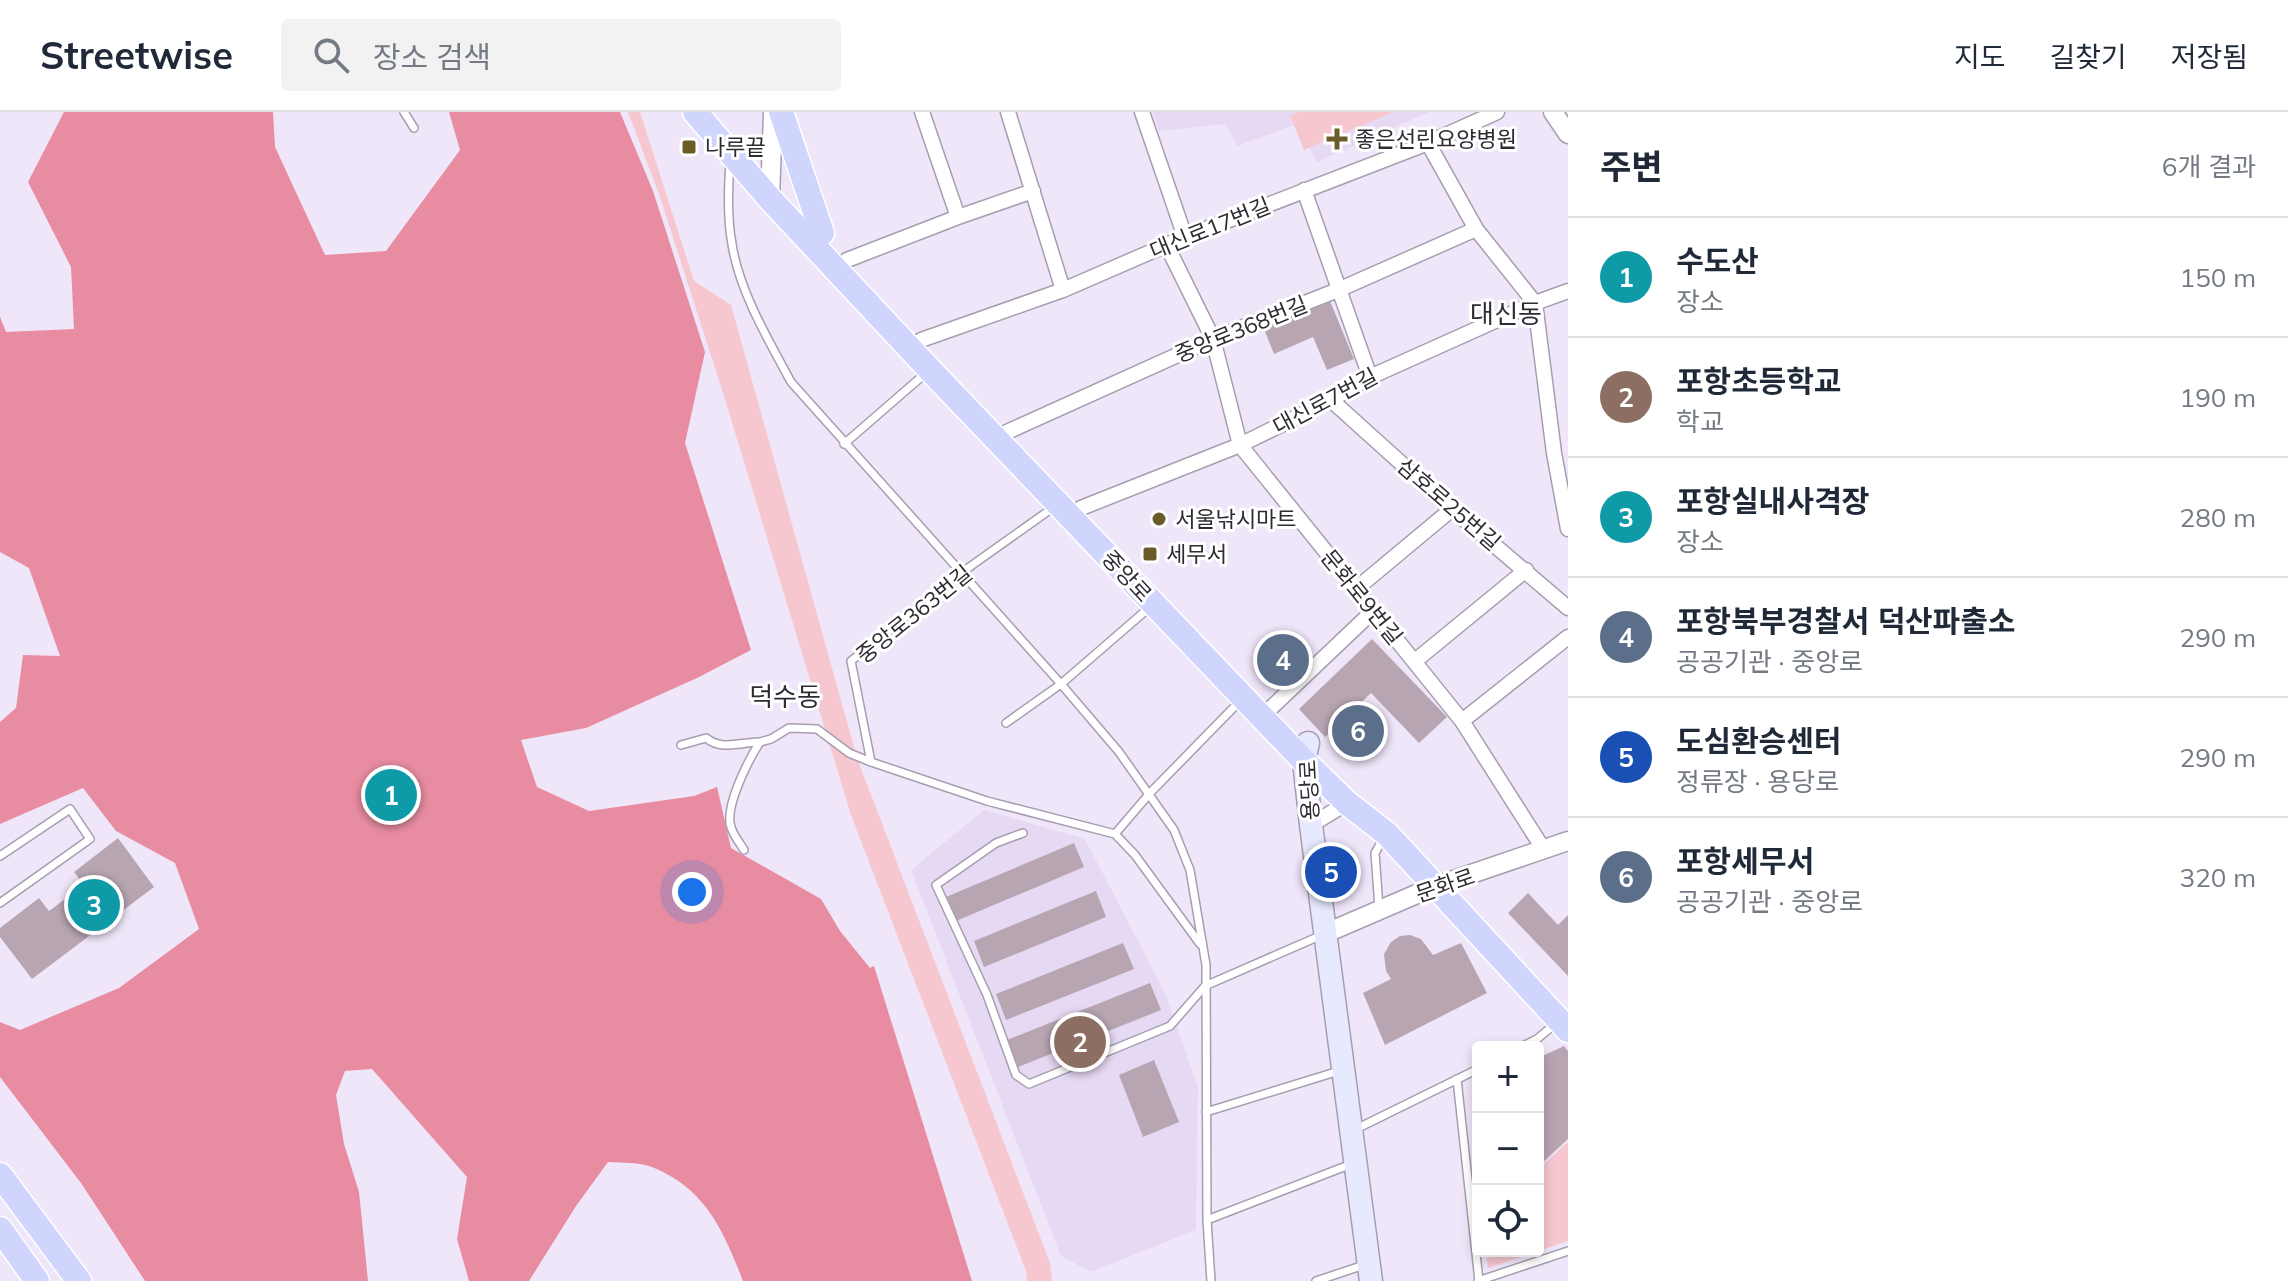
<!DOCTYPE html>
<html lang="ko">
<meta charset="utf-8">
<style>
:root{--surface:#fff;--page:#f2f2f3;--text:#1f2937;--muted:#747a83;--line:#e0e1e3;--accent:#111827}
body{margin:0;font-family:Mulish,"Noto Sans KR",sans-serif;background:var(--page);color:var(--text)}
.controls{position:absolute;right:24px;bottom:24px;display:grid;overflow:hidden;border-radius:8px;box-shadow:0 4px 12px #0003}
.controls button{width:72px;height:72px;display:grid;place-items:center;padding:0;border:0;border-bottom:2px solid var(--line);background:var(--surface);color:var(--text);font:40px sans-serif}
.you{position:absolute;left:692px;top:780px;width:28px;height:28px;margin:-20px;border:6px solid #fff;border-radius:50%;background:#1a73e8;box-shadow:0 0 0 12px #1a73e833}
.badge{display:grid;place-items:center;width:52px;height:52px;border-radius:50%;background:var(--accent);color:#fff;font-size:26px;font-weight:700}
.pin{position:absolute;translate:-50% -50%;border:4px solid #fff;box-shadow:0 2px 8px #0006}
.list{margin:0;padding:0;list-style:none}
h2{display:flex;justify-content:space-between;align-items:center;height:104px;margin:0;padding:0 32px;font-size:34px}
h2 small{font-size:26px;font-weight:400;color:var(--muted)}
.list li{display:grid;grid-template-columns:52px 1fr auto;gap:24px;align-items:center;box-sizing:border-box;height:120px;padding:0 32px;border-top:2px solid var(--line)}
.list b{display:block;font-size:30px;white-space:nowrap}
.list p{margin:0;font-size:26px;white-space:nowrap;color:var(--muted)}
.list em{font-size:26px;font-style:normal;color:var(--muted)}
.icon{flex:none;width:44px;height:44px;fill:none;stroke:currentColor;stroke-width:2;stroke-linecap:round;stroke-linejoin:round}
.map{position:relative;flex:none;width:1568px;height:1169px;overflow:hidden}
header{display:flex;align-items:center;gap:48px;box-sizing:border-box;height:112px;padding:0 40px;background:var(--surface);border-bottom:2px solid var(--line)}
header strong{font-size:38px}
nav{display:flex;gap:44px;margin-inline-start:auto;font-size:28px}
.search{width:560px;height:72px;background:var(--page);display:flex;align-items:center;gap:20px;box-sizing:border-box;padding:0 28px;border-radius:8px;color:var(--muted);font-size:30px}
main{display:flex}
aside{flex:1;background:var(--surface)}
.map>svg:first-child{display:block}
</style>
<header>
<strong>Streetwise</strong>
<div class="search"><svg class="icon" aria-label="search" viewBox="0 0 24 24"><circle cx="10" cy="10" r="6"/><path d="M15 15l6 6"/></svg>장소 검색</div>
<nav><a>지도</a><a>길찾기</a><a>저장됨</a></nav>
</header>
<main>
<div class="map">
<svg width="1568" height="1169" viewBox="0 0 1568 1169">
<rect width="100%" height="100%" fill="#f0e6fa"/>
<path fill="#e6d9f4" d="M1153,0H1429L1317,50L1297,12L1237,34L1226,12L1159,19Z
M984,698L1085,727L1166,883L1198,976L1196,1118L1091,1160L1061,1144L911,758Z"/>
<path fill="#f7c7d0" d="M628,0H640L694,169L731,193L857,646L1050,1151L1052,1169H1027L1026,1159L851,703L724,284L659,82Z
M1300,0H1394L1304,38L1290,4Z
M1568,1030V1129L1488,1156L1486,1139H1538V1057Z"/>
<path fill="#e88ca1" d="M64,0H273L275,35L325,143L386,139L460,38L449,0H620L653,79L705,240L685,331L751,538L697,566L586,616L521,628L537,675L589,699L694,684L717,675L731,736L821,787L840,819L870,856L874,854L972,1169H743C723,1118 706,1077 652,1055C639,1050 622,1051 608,1050L576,1094L529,1169H469L457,1127L467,1065L372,957L345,959L336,983L344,1032L359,1080L368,1169H145L81,1071L0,965V910L20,918L119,876L199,817L175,751L116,719L83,676L0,712V610L16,596L23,543L60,544L29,456L0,440V205L6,220L74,217L71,155L28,70Z"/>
<path fill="#b8a5b2" d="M1330,189L1354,247L1327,258L1313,225L1274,242L1264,217Z
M1372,527L1447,605L1419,631L1371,581L1325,625L1299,597Z
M118,726L154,775L32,867L0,825V816L39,786L49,799L84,773L74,760Z
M1074,731L1084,755L956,809L946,785Z
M1096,779L1106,805L984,855L974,829Z
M1528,781L1558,813L1568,803V864L1508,801Z
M1410,823L1421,827L1433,843L1461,831L1487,881L1385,933L1363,881L1391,867L1386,859L1384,842L1391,830L1400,824Z
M1123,831L1134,857L1006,908L996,882Z
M1150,871L1161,898L1018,955L1007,928Z
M1564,934L1568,939V1027L1538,1055V946Z
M1154,948L1179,1010L1143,1025L1119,963Z"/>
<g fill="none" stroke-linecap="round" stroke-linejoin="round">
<defs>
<path id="service" d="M404,0L414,16
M730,51C728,78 727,106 732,132C739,179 769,229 791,270L1061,572L1119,640L1174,718L1190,758L1206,853L1207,1108L1211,1169
M844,332L927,260
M1006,611L1061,572L1150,495
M681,633L706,626C722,639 741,630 760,630
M871,650L851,549L961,461L1054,395
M1023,721L996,731L936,773L987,883L1016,963L1029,972L1170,914L1205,874L1322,823
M1115,722L1150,681L1240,589
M744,738C740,731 733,723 731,715C724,695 749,647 760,630L771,627L789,616L817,617L849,641L871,650L987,689L1115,722L1135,743L1200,832
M0,744L70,697L90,727L0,791
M1379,796L1375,741L1383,727
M1521,935L1537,927L1555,912
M1457,967L1479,1169
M1206,1000L1342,958
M1354,1018L1478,957
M1207,1108L1354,1051
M1316,1169L1364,1153
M1478,1169L1568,1139"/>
<path id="minor" d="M922,0L958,105
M1008,0L1063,178
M1142,0L1185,125
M1428,31L1476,117L1535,191L1554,341L1568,417
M1304,78L1370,265
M1167,134L1213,227L1240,333L1462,609L1544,738
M847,148L958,105L1033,79
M921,228L1063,178L1185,125L1428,31L1497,0
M1331,288L1452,397L1568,496
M1007,320L1213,227L1338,178L1476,117
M1081,396L1240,333L1331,288L1370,265L1535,191L1568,179
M1356,477L1452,397
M1415,549L1526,458
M1272,595L1372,500
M1462,609L1568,525
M1311,713L1347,691"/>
<path id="tertiary" d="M1553,0L1568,22
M770,87L773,0
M1324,822L1433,775L1568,729"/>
<path id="secondary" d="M1308,631L1304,649L1311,713L1371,1169"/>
<path id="primary" d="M695,0L770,87L930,258L1304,649L1347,691L1387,722L1568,918
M781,0L822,121
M0,1063L79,1169
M0,1117L37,1169"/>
</defs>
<use href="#service" stroke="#a69db0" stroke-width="10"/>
<use href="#minor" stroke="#a69db0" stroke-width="17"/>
<use href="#tertiary" stroke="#a69db0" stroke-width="21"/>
<use href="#secondary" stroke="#a69db0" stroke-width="25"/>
<use href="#primary" stroke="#fff" stroke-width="27"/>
<use href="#service" stroke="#fff" stroke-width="7"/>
<use href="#minor" stroke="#fff" stroke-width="14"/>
<use href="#tertiary" stroke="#fff" stroke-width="18"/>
<use href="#secondary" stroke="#e7eafe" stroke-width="22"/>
<use href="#primary" stroke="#d0d5fe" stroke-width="24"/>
</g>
<g fill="#6b5b29" stroke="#fff" stroke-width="3">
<path d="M1333 15h8v8h8v8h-8v8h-8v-8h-8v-8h8z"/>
<rect x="681" y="27" width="16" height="16" rx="4"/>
<circle cx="1159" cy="407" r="8"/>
<rect x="1142" y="434" width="16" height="16" rx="4"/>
</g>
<g text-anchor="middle" stroke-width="6" stroke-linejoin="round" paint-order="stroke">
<g font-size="22" fill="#2e2b32" stroke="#fff" text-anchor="start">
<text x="1355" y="35">좋은선린요양병원</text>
<text x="705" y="43">나루끝</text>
<text x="1175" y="415">서울낚시마트</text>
<text x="1166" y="450">세무서</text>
</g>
<g font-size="22" fill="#2e2b32" stroke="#fff">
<text transform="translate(1210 116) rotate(-22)" y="8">대신로17번길</text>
<text transform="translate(1241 217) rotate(-22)" y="8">중앙로368번길</text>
<text transform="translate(1325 289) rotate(-28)" y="8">대신로7번길</text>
<text transform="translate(1449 392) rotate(41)" y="8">삼호로25번길</text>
<text transform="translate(1127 464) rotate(47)" y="8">중앙로</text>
<text transform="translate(1362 485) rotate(51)" y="8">문화로9번길</text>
<text transform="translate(914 502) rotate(-39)" y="8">중앙로363번길</text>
<text transform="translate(1309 678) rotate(-93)" y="8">용당로</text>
<text transform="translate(1445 773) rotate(-19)" y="8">문화로</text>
</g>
<g font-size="26" fill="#2e2b32" stroke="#fff">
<text x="1506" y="211">대신동</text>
<text x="785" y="594">덕수동</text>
</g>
</g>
</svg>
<div class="controls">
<button>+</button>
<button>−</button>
<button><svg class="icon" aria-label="locate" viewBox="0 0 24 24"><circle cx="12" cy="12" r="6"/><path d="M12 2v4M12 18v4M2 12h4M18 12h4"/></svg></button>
</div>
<div class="you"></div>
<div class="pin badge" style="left:391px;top:683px;background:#0f9aa8">1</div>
<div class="pin badge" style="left:1080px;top:930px;background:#8d6e63">2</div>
<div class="pin badge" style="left:94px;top:793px;background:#0f9aa8">3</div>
<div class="pin badge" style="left:1283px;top:548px;background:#5c6f8a">4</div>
<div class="pin badge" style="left:1331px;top:760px;background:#1a4fb4">5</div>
<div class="pin badge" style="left:1358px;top:619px;background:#5c6f8a">6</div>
</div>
<aside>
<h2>주변<small>6개 결과</small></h2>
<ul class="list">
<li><span class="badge" style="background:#0f9aa8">1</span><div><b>수도산</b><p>장소</p></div><em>150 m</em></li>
<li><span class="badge" style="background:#8d6e63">2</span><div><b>포항초등학교</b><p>학교</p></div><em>190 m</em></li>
<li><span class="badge" style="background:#0f9aa8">3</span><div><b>포항실내사격장</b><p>장소</p></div><em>280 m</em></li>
<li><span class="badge" style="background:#5c6f8a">4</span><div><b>포항북부경찰서 덕산파출소</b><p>공공기관 · 중앙로</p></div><em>290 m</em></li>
<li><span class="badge" style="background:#1a4fb4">5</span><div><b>도심환승센터</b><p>정류장 · 용당로</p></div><em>290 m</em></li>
<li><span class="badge" style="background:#5c6f8a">6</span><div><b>포항세무서</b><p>공공기관 · 중앙로</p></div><em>320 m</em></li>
</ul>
</aside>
</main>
